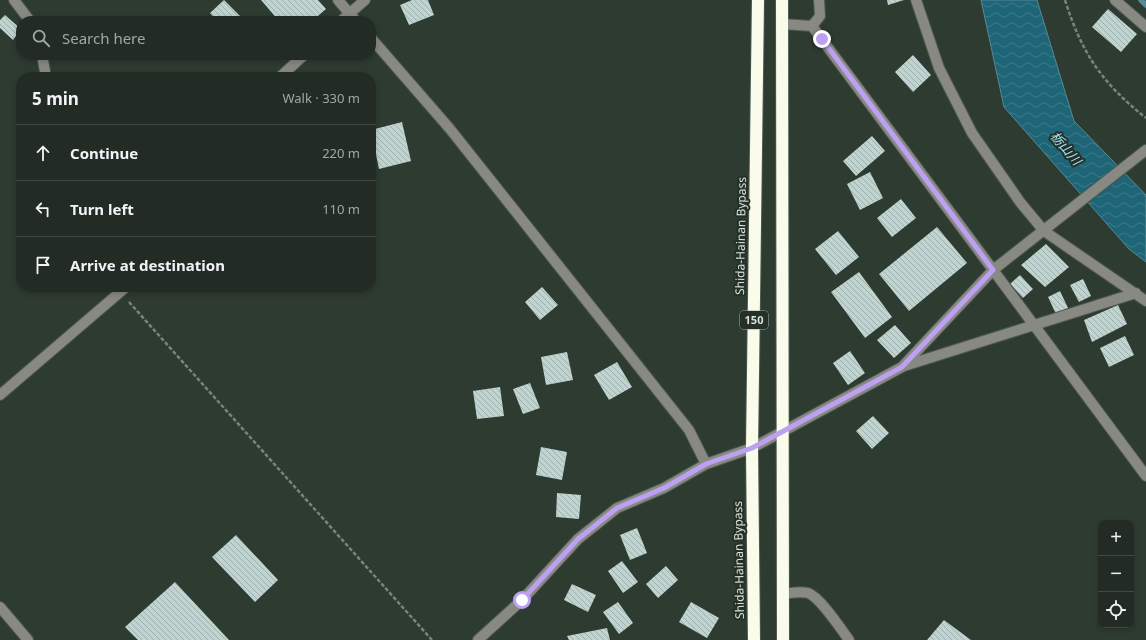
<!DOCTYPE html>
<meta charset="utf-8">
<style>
:root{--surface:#222c25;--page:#2a342d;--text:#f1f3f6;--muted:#a2a7a7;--line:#3f4842}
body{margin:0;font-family:"Noto Sans","Noto Sans JP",sans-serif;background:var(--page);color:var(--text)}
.controls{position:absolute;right:12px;bottom:12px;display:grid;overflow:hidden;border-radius:8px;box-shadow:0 2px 6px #0003}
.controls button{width:36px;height:36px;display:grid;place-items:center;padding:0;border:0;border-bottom:1px solid var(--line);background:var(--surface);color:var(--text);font:20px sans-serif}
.stop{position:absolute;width:12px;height:12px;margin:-9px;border:3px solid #bca0f2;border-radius:50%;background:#fff}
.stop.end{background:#bca0f2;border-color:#fff;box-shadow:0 1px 4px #0008}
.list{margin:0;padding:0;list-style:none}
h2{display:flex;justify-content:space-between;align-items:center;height:52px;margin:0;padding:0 16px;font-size:17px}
h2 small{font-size:13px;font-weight:400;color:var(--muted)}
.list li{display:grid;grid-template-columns:26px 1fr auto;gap:12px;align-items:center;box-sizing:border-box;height:56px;padding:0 16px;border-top:1px solid var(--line)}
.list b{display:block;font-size:15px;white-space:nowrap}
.list em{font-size:13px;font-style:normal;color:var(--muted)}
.icon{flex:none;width:22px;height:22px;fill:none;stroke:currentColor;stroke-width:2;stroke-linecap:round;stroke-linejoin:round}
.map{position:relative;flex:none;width:1146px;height:640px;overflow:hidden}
.search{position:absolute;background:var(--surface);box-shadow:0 2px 6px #0003;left:16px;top:16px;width:360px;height:44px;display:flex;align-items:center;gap:10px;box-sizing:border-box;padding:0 14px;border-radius:16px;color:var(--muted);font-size:15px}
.panel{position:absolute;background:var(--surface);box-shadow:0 2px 6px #0003;left:16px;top:72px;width:360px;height:220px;border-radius:16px}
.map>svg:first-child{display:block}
</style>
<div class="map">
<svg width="1146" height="640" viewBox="0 0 1146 640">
<defs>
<pattern id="water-waves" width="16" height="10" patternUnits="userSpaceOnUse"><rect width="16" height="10" fill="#1e6577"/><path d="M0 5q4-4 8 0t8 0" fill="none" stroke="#3e7b8a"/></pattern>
<pattern id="building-back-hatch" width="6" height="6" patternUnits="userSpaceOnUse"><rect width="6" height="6" fill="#bfd4d0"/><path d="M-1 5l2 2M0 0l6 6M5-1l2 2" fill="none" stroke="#a0b0ac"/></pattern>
</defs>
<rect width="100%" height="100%" fill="#2e3b31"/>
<path fill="url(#water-waves)" stroke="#568a95" d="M981,0H1037L1074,121L1146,195V262L1129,249L1004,107Z"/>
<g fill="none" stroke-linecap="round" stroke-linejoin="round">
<path stroke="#568a95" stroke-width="5.5" d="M1141,0L1146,5"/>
</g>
<path fill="url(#building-back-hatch)" d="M224,0L242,18L239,21H217L210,13Z
M261,0H318L326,9L312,21H279Z
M412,0H428L434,15L409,25L400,5Z
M887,0H904L888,5Z
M1108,9L1137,34L1121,52L1092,27Z
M5,15L21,29L13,40L0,28V20Z
M913,55L931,75L913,92L895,72Z
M402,122L411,161L379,169L371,130Z
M872,136L885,151L856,176L843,161Z
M870,172L883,198L860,210L847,184Z
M901,199L916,218L892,237L877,218Z
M937,227L967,263L909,311L879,274Z
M838,231L859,257L836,275L815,249Z
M1046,244L1069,267L1045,287L1021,265Z
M859,272L892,317L865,338L831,292Z
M1020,275L1033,289L1023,298L1010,284Z
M1083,279L1091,296L1079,302L1070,285Z
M542,287L558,305L540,320L525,302Z
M1060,291L1068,308L1056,314L1048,297Z
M1118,305L1127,324L1092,342L1084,320Z
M895,325L911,343L894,358L877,340Z
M1125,336L1134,355L1109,367L1100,348Z
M850,351L865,373L848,385L833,363Z
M567,352L573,380L546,385L541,357Z
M617,362L632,387L609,400L594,375Z
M530,383L540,408L523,414L513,389Z
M500,387L504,416L477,419L473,391Z
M873,416L889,433L872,449L856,431Z
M541,447L567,452L562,480L536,475Z
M557,493L581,495L579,519L556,517Z
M637,528L647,553L630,560L620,535Z
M236,535L278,580L255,602L212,557Z
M622,561L638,582L623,593L608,571Z
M666,566L678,580L658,598L646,584Z
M175,582L229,640H138L125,627Z
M572,584L596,595L588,612L564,600Z
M618,602L633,623L619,634L603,612Z
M691,602L719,618L707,638L679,622Z
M944,620L971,640H927Z
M607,628L610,640H569L567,636Z"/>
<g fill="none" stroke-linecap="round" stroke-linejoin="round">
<defs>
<path id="minor" d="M14,0L30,21
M338,0L356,21
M916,0L939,68L972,133L1020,202L1044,231L1146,301
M1115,0L1146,27
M341,21L365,0
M782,24L812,26L1146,476
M812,26L820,16L819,0
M371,38L450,129L689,430L706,464
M42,55L46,77
M280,77L304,55
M904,366L1136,293
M0,395L126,287
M783,594C791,593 800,591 808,593C820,597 841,629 849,640
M0,607L28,640
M478,640L522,600L578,539L617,508L664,488L706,464L752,448L902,367L993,270L1146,150"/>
<path id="highway" d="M782,0L783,640
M754,640L752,448L758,0"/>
</defs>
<use href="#minor" stroke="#4d5950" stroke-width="12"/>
<use href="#highway" stroke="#4d5950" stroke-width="14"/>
<path stroke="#79847c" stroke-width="2.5" stroke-dasharray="4 2" stroke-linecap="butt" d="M1065,0C1082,54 1102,83 1146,118
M129,302L432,640"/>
<use href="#minor" stroke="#888982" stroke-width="10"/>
<use href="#highway" stroke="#f9fceb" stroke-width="12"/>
</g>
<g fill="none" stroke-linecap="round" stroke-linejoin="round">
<path stroke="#bca0f2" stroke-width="5" d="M522,600L578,539L617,508L664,488L706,464L752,448L902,367L993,270L822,39"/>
</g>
<g text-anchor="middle" stroke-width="4" stroke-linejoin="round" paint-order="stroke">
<rect fill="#253027" stroke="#a3aca5" stroke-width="1" x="740" y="311" width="28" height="18" rx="3"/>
<g font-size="11" font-weight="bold" fill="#d9e1db">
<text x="754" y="324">150</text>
</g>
<g font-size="12" fill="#d9e1db" stroke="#253027">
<text transform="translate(741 236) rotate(-89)" y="4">Shida-Hainan Bypass</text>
<text transform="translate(739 560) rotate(-91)" y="4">Shida-Hainan Bypass</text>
</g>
<g font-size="13" font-style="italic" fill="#a4e8fc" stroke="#253027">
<text transform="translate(1066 148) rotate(49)" y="5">栃山川</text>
</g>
</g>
</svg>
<div class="controls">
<button>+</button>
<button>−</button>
<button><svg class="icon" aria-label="locate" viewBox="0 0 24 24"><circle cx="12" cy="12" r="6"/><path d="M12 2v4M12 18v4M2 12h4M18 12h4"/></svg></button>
</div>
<div class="stop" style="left:522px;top:600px"></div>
<div class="stop end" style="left:822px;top:39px"></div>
<div class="search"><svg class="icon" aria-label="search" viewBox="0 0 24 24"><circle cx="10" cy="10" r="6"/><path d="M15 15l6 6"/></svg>Search here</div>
<section class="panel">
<h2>5 min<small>Walk · 330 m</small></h2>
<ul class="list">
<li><svg class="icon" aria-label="ahead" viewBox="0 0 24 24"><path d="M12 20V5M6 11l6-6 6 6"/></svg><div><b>Continue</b></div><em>220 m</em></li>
<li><svg class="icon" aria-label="left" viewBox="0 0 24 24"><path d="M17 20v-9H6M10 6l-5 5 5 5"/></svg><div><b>Turn left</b></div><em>110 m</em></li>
<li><svg class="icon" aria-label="arrive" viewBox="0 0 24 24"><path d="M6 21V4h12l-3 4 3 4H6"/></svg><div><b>Arrive at destination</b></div></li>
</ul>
</section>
</div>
